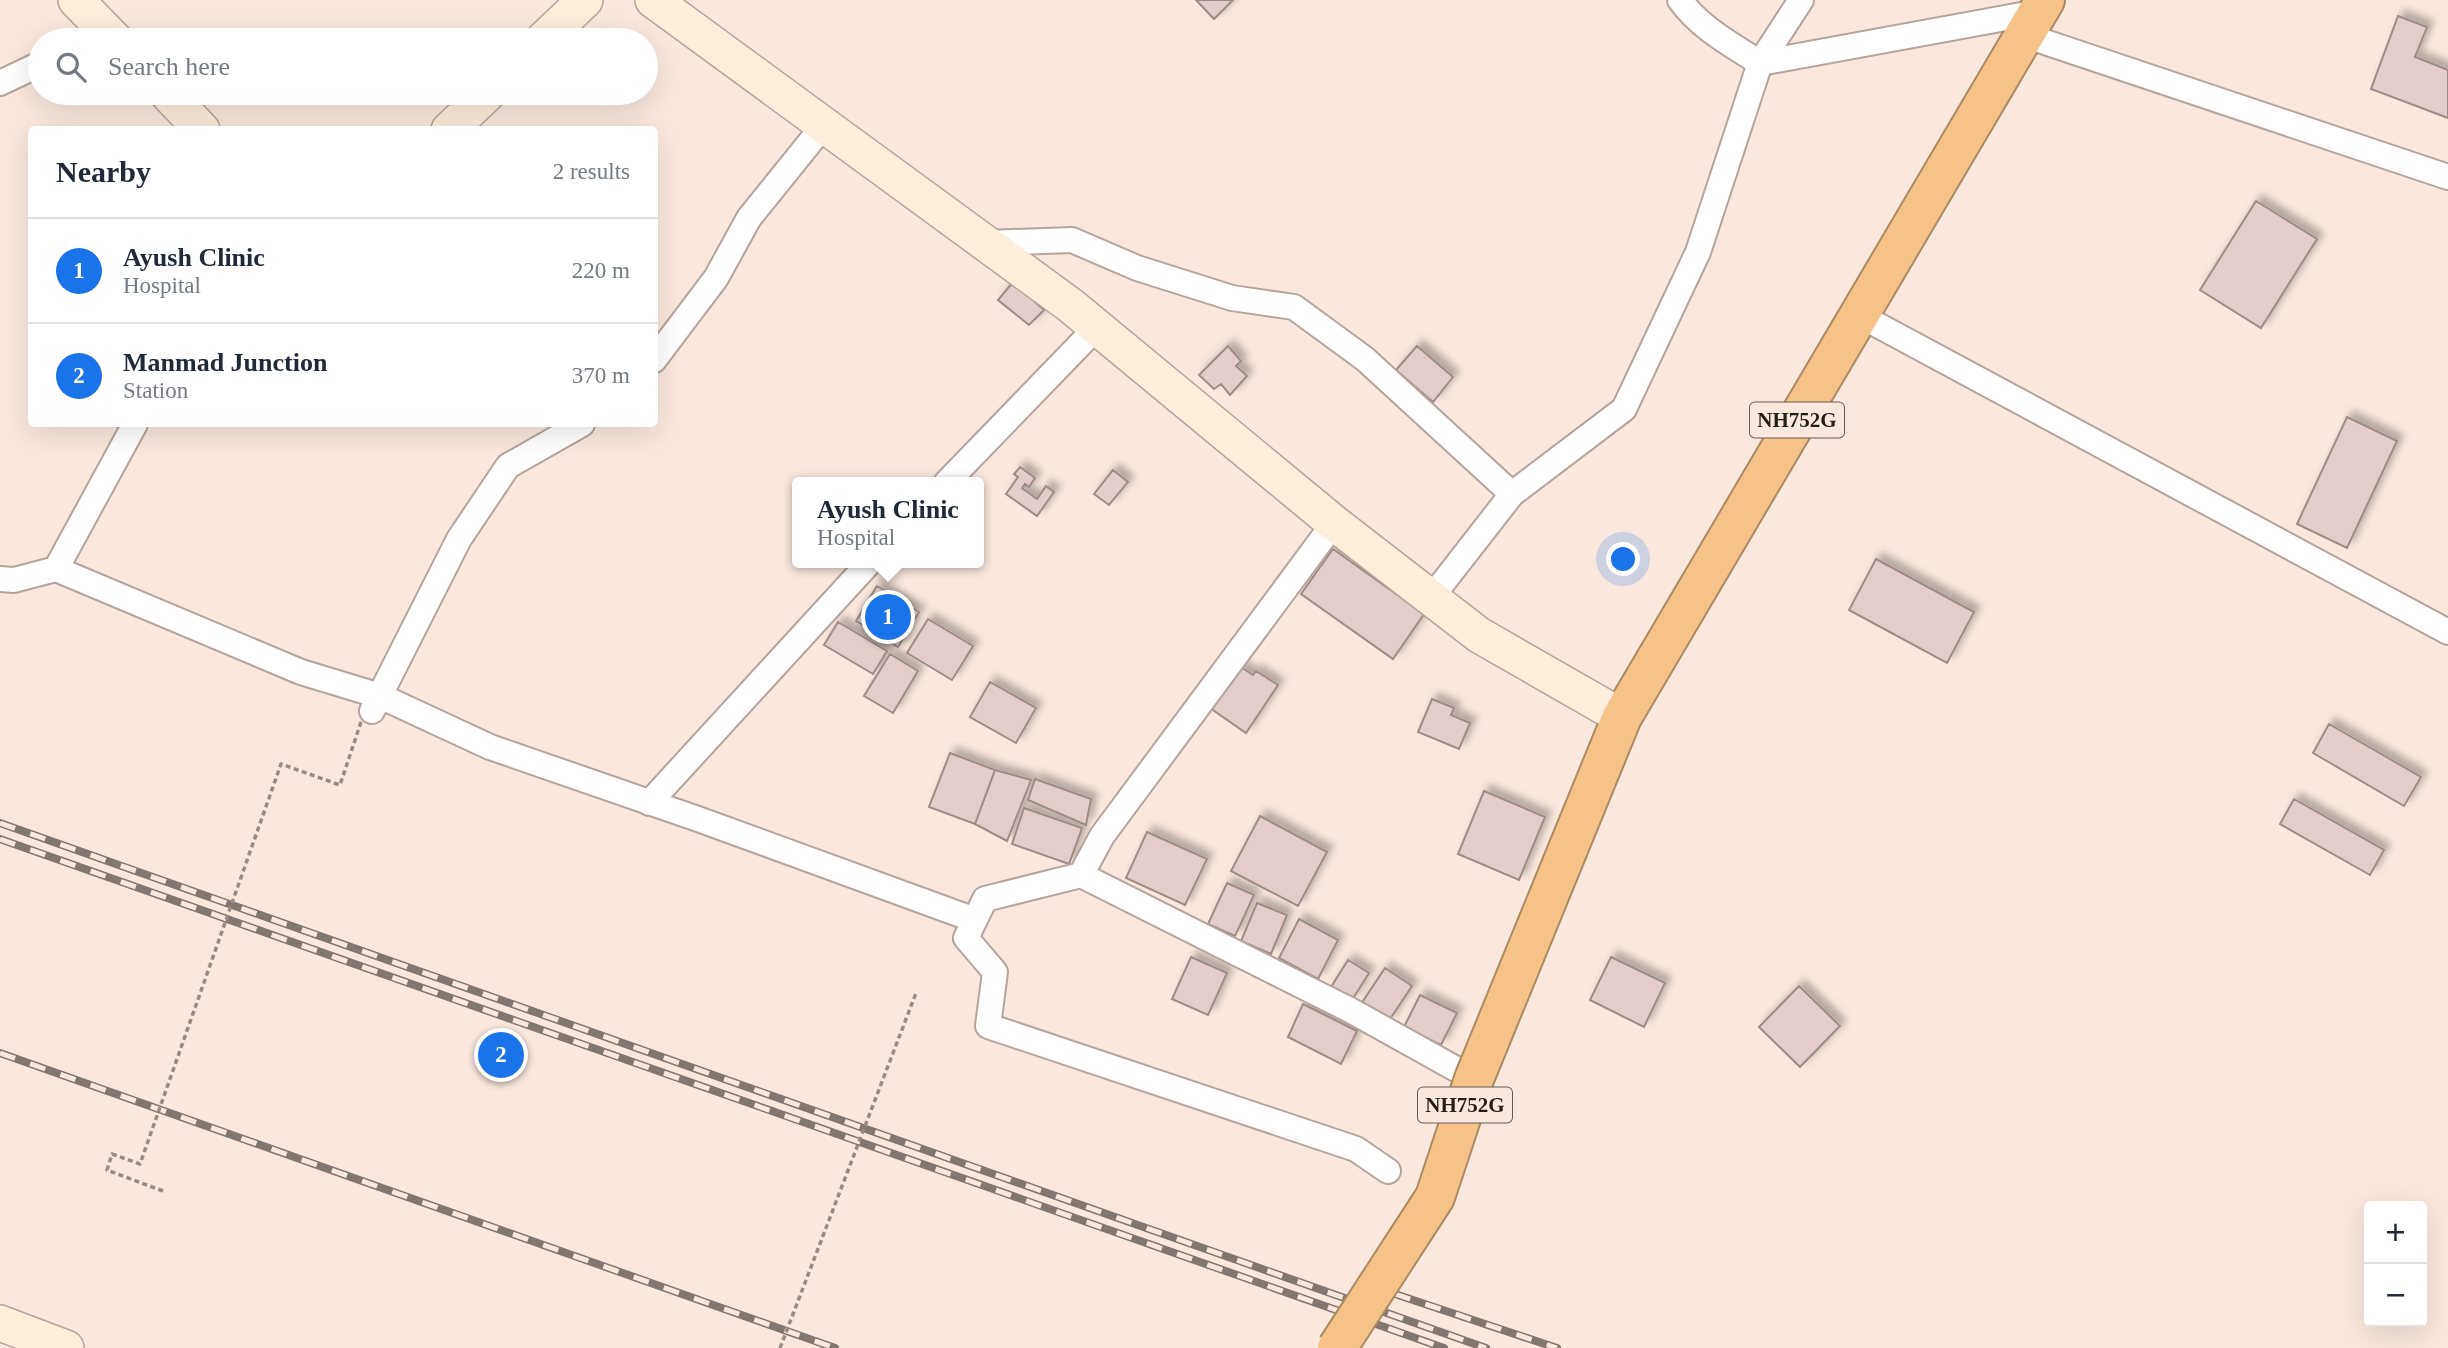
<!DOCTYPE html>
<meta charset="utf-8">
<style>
:root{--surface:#fff;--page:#f6f6f7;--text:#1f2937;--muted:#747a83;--line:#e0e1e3;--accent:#1a73e8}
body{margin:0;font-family:"Times New Roman",serif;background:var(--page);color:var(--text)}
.controls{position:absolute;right:21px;bottom:21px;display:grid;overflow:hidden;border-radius:7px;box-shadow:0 7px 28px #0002}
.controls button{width:63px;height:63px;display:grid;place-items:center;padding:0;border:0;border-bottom:2px solid var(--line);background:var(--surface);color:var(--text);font:35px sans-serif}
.you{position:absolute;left:1624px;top:560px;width:24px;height:24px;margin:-18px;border:5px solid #fff;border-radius:50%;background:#1a73e8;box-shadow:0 0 0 10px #1a73e833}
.badge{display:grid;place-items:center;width:46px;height:46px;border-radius:50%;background:var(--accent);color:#fff;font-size:23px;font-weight:700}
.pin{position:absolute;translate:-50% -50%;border:4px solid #fff;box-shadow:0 2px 7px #0006}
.popup{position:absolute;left:792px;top:477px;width:192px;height:91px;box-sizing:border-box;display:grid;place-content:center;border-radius:7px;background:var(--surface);filter:drop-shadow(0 2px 5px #0005);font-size:23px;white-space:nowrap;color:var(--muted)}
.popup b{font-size:26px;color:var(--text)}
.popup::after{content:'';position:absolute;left:50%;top:100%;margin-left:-14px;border:14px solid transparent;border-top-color:var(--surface)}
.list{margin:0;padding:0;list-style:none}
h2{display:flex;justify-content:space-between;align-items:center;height:91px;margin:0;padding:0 28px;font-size:30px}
h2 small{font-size:23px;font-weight:400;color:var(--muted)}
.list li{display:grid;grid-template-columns:46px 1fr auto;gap:21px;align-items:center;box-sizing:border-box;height:105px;padding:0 28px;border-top:2px solid var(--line)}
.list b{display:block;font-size:26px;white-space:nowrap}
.list p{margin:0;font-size:23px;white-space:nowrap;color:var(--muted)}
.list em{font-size:23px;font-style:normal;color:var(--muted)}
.icon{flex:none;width:38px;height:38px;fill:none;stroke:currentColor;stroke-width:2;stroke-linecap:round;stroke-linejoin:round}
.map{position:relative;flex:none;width:2448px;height:1348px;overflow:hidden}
.search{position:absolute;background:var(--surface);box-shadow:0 7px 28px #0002;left:28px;top:28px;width:630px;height:77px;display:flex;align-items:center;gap:18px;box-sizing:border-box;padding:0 24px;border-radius:38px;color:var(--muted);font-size:26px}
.panel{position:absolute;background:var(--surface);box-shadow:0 7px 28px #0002;left:28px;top:126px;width:630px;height:301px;border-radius:7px}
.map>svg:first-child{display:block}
</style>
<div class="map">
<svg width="2448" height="1348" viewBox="0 0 2448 1348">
<defs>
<filter id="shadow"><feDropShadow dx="6" dy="-6" stdDeviation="3.5" flood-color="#0004"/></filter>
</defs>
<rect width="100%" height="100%" fill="#fae8de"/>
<path fill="#e2cdca" stroke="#9e8b88" stroke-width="2" filter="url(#shadow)" d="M1196,0H1233L1214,19Z
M2398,16L2427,27L2415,57L2448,70V118L2371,89Z
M2256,201L2317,239L2261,328L2200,290Z
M1013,282L1044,310L1029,325L998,300Z
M1228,346L1241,361L1236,366L1247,376L1230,395L1221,384L1214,389L1199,375Z
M1417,346L1453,377L1433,402L1396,370Z
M2347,417L2397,441L2347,548L2297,524Z
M1020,467L1035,478L1029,487L1025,484L1022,488L1037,499L1046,486L1054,492L1037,516L1006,494L1018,477L1014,474Z
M1113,470L1128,482L1109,505L1094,494Z
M1333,549L1424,614L1393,659L1301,594Z
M1876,559L1974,612L1947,663L1849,610Z
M877,586L919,612L898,647L856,621Z
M928,619L973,646L952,680L907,653Z
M838,622L887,651L873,674L824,645Z
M890,654L918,671L893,713L864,696Z
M1239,666L1253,675L1256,671L1278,685L1246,733L1210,708Z
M990,682L1036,708L1016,743L970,717Z
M1432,699L1454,708L1451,715L1470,723L1459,749L1418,732Z
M2329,724L2421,777L2404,806L2313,753Z
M950,753L995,770L975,824L929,807Z
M995,770L1031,780L1007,841L975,824Z
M1035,779L1091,799L1086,825L1028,800Z
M1484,791L1545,817L1519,880L1458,854Z
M2294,799L2384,850L2370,875L2280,824Z
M1024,808L1082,828L1069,864L1012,844Z
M1260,816L1327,852L1298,906L1231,871Z
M1147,832L1207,859L1185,905L1126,878Z
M1227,883L1254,895L1235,936L1208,924Z
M1257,903L1287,915L1271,954L1241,941Z
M1299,919L1338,940L1318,979L1279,958Z
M1191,957L1227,973L1208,1015L1172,999Z
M1611,957L1665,983L1644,1027L1590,1000Z
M1348,960L1369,973L1352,1000L1331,987Z
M1385,968L1412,986L1388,1022L1361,1004Z
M1799,986L1840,1026L1800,1067L1759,1027Z
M1420,995L1457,1013L1441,1045L1404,1027Z
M1303,1004L1357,1031L1341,1064L1288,1037Z"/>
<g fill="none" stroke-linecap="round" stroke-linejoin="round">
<defs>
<path id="street" d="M1680,0C1700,28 1732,45 1760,63L1801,0
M2024,35L2448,177
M0,83L40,64
M985,243L1072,240L1137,268L1232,298L1294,307L1365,359L1512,494L1431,598
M1859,315L2448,632
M654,360L716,278L749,218L824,125
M947,482L1097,327
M1512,494L1624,409L1698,252L1760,63L2038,12
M1334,523L1102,836L1081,875L1350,1010L1474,1079
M56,569L301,672L380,696L490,747L698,819L975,920
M0,579L14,580L56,569L135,424
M372,711L459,539L508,466L582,424
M649,803L869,563
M1081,875L985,899L966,938L995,972L988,1026L1356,1149L1388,1171"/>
<path id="secondary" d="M76,0L115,40
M653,0L1070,305L1334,523L1479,635L1622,717
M543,40L585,0
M167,93L202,130
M449,130L488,93
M0,1323L66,1348"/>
<path id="highway" d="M1568,849L1622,717L2045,0"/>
</defs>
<use href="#street" stroke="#b5a49c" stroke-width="28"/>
<use href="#secondary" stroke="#b5a49c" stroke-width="38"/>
<use href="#highway" stroke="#ad8961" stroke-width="42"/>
<use href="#street" stroke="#fff" stroke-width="24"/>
<use href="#secondary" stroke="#fdeddb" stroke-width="35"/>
<use href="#highway" stroke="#f7c287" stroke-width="38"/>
<defs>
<path id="rail" d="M0,823L1486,1348
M0,839L1444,1348
M0,1053L835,1348
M1395,1294L1557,1348"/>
</defs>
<use href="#rail" stroke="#817670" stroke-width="8"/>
<use href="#rail" stroke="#fae8de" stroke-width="5" stroke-dasharray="16" stroke-linecap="butt"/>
<defs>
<path id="highway-bridge" d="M1337,1348L1435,1197L1474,1079L1568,849"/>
</defs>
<use href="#highway-bridge" stroke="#ad8961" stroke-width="42" stroke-linecap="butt"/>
<path stroke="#968a83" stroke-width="3.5" stroke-dasharray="5 3.5" stroke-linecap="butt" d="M163,1191L107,1170L112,1154L140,1164L281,764L340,785L361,722
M780,1348L916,993"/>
<use href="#highway-bridge" stroke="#f7c287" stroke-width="38"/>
</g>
<g text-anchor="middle" stroke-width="6" stroke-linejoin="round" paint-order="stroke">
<g fill="#fae8de" stroke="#645b56" stroke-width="2">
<rect x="1750" y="402.5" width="94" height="35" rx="5"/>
<rect x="1418" y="1087.5" width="94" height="35" rx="5"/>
</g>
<g font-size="21" font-weight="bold" fill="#241e1b">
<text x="1797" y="427">NH752G</text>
<text x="1465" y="1112">NH752G</text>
</g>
</g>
</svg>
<div class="controls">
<button>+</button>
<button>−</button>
</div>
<div class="you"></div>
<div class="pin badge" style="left:888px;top:617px">1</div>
<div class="popup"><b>Ayush Clinic</b>Hospital</div>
<div class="pin badge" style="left:501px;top:1055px">2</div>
<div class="search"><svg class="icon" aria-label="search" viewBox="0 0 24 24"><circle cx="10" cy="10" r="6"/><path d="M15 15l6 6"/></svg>Search here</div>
<section class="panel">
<h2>Nearby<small>2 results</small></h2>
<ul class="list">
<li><span class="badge">1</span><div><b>Ayush Clinic</b><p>Hospital</p></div><em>220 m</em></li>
<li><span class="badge">2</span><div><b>Manmad Junction</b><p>Station</p></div><em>370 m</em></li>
</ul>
</section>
</div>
